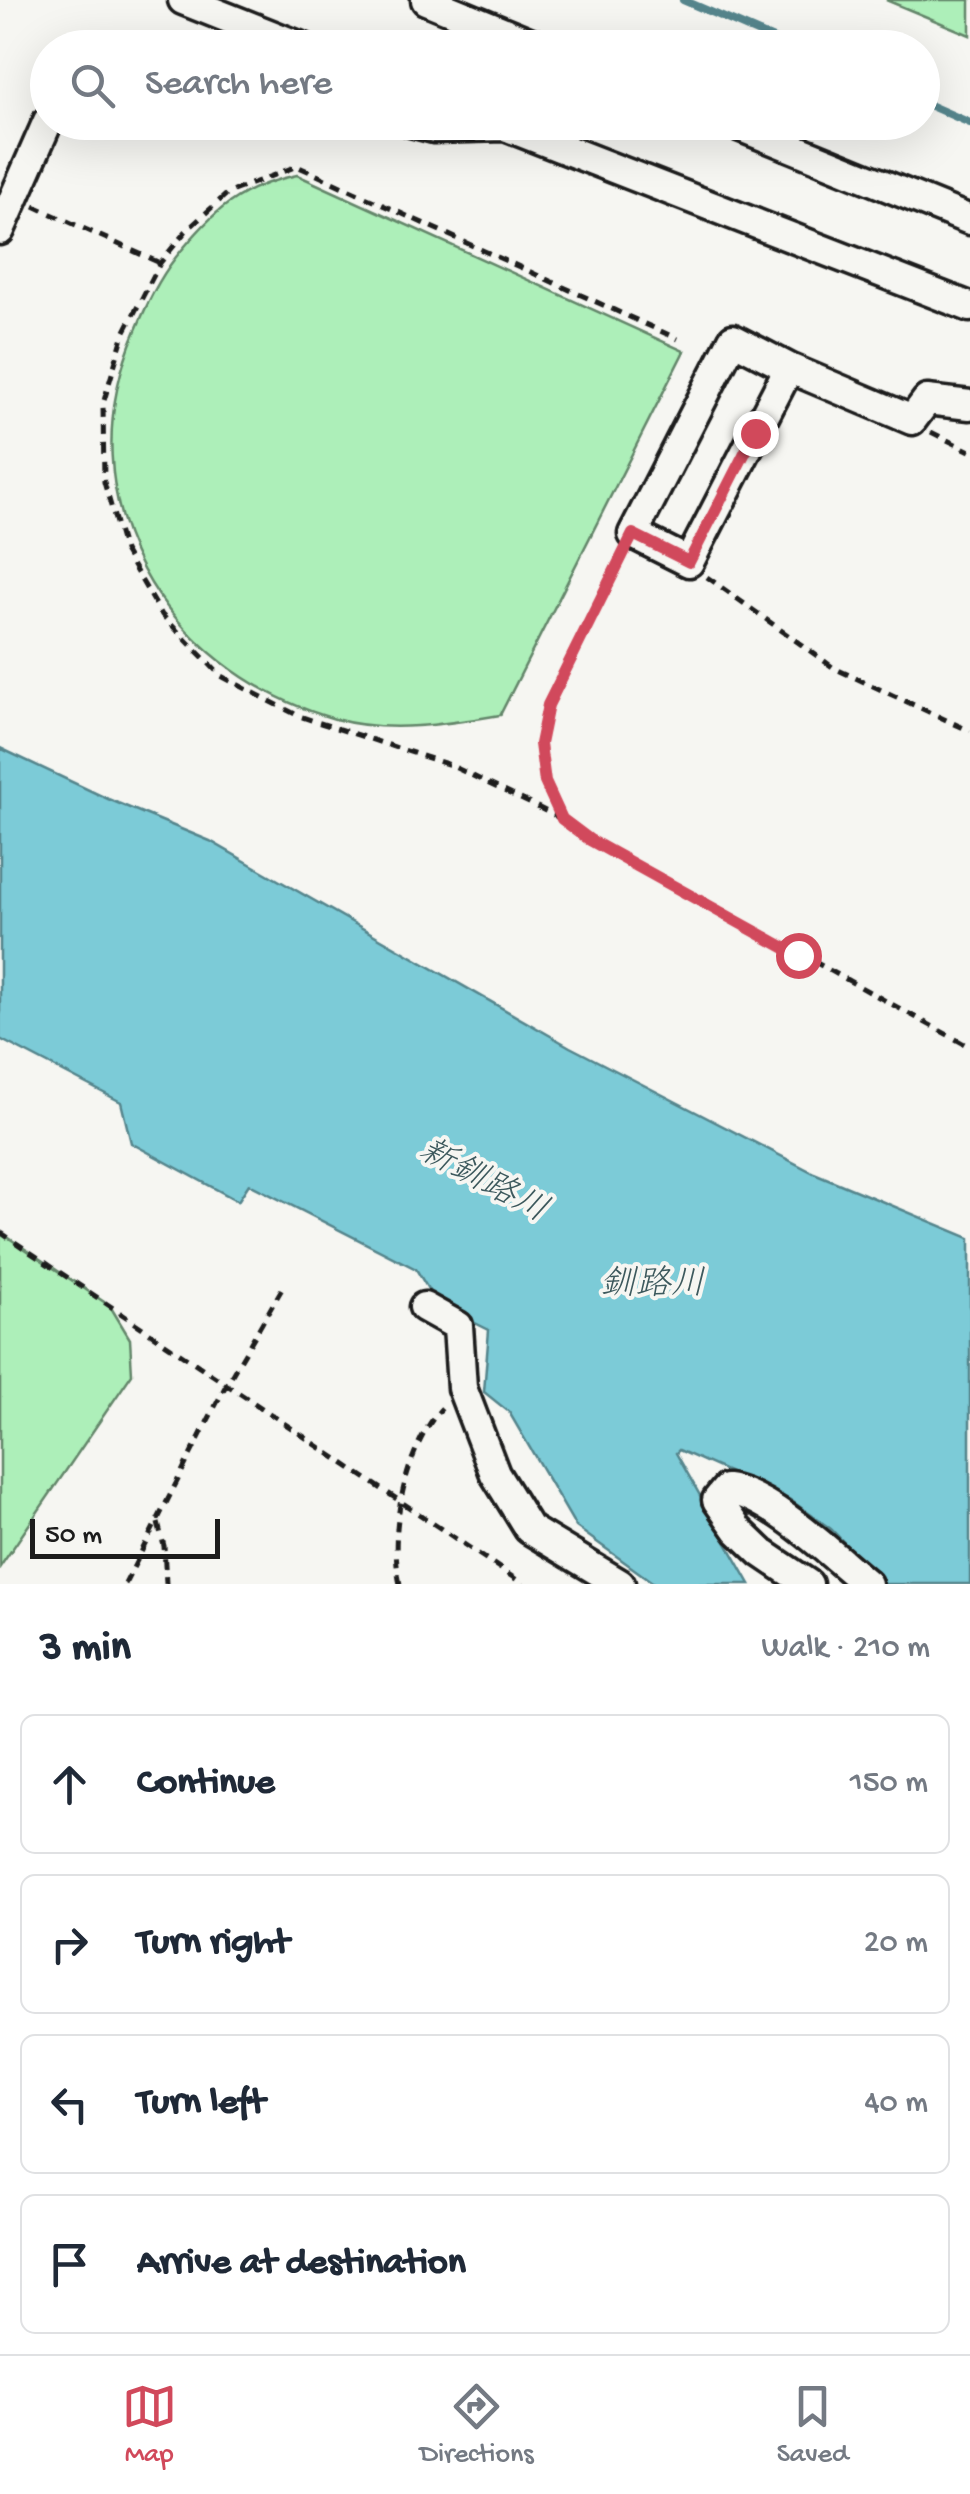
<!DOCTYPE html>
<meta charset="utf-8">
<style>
:root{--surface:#fff;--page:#f2f2f3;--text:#1f2937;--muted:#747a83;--line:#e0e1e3;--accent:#d1495b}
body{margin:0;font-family:"Gochi Hand","Klee One",sans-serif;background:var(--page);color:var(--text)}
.scale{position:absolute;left:30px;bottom:25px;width:190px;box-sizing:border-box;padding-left:10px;border:5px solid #1c1c1c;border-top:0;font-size:28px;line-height:35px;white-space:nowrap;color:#1c1c1c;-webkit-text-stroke:8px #f6f6f2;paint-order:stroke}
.stop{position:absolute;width:30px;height:30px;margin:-22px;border:8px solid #d1495b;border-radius:50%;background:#fff}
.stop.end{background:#d1495b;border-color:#fff;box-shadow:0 2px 10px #0008}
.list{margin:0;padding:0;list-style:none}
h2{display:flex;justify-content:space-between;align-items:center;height:130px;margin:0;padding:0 40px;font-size:42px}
h2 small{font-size:32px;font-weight:400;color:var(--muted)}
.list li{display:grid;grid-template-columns:65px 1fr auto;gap:30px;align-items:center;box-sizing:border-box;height:140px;margin:0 20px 20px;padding:0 20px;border:2px solid var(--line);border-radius:15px}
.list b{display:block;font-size:38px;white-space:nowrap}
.list em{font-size:32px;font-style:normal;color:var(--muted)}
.icon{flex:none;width:55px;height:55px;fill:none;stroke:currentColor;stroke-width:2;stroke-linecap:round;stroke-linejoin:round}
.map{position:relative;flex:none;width:970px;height:1584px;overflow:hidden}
.search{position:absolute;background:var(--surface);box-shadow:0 10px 40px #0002;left:30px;right:30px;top:30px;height:110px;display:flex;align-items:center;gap:25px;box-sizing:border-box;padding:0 35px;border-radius:55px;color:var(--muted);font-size:38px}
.sheet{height:770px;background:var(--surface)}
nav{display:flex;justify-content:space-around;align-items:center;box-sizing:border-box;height:140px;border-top:2px solid var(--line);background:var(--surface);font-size:28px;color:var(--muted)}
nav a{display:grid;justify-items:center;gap:5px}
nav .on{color:var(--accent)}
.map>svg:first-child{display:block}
</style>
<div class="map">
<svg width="970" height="1584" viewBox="0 0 970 1584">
<rect width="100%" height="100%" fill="#f6f6f2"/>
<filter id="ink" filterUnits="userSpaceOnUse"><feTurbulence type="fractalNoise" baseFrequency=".01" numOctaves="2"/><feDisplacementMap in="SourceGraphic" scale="20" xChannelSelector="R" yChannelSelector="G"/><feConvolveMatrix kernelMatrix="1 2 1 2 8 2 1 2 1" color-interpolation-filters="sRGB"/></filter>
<g filter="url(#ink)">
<path fill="#adefb9" stroke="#64866a" stroke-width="2.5" d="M886,0H970V35Z
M297,175L684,351L500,715C447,724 388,734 335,719C163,670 62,500 136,330C147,304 158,280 176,257C213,211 239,187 297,175Z
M0,1232L110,1306L130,1339L132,1374L0,1567Z"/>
<path fill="#7bcbd7" stroke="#55858c" stroke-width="2.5" d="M0,748L108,799L210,841L570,1047L814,1173L970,1238V1584H884L831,1529L789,1499L679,1450L676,1453L750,1584H655L576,1527L509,1412L484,1392L489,1330L437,1304L416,1269L249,1184L238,1201L131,1143L121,1102L0,1039Z"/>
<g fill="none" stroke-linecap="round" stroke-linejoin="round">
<path stroke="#55858c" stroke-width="8" d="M683,0L794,48
M922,102L970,123"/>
<defs>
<path id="minor" d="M183,0L304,48
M426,0L543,48
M411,122L434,128L504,126
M495,122L970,307
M729,122L970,220
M0,230L48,121
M733,339L789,368L689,562L633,534Z
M789,368L912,420L927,400L970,405
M424,1307L458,1326L462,1388L495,1474L529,1529L620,1584
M808,1584L762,1553L738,1530L717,1500L726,1489C769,1494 833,1556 867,1584"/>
</defs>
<use href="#minor" stroke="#1c1c1c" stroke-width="35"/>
<path stroke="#1c1c1c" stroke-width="5" stroke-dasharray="10 8" stroke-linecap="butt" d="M34,206L160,263
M931,432L970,451
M622,554L548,705L540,745L545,782L562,819L590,839L970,1047
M707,577L834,668L970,731
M562,819L450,765L299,716L221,676L162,615L124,551L104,482L103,404L124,333L160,263L186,231L228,193L297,166L678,339
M0,1232L523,1584
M158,1523L164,1546L166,1584
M125,1584L226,1385L283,1287
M400,1584C388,1534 405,1447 442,1408"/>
<use href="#minor" stroke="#f6f6f2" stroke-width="28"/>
</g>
</g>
<g fill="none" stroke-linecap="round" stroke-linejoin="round" filter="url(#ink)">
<path stroke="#d1495b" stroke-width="12" d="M755,433L689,562L633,534L548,705L540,744L545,782L562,819L590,840L798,955"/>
</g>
<g text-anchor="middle" stroke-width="8" stroke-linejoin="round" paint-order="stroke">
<g font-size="35" font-style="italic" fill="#3d595d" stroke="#f6f6f2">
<text transform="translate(485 1178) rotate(28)" y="12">新釧路川</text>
<text x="653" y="1293">釧路川</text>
</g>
</g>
</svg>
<div class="scale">50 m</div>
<div class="stop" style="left:798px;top:955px"></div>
<div class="stop end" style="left:755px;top:433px"></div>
<div class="search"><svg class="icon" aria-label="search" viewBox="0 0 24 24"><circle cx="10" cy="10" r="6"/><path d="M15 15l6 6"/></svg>Search here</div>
</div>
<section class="sheet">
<h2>3 min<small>Walk · 210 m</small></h2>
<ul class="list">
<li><svg class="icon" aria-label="ahead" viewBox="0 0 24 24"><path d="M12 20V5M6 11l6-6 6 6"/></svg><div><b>Continue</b></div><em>150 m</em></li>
<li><svg class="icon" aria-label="right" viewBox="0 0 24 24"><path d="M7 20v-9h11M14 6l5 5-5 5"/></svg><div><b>Turn right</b></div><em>20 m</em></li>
<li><svg class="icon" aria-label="left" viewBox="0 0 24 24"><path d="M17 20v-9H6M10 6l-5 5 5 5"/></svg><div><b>Turn left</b></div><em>40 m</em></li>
<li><svg class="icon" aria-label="arrive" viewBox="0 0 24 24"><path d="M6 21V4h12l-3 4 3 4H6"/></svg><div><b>Arrive at destination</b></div></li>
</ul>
</section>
<nav>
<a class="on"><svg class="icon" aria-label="map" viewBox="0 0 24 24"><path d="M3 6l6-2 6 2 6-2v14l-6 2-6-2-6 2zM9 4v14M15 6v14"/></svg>Map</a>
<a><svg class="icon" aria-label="directions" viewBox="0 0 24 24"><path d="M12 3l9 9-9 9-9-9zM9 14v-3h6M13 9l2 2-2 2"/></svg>Directions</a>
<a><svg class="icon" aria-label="saved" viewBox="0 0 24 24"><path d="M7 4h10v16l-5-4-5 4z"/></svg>Saved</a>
</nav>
